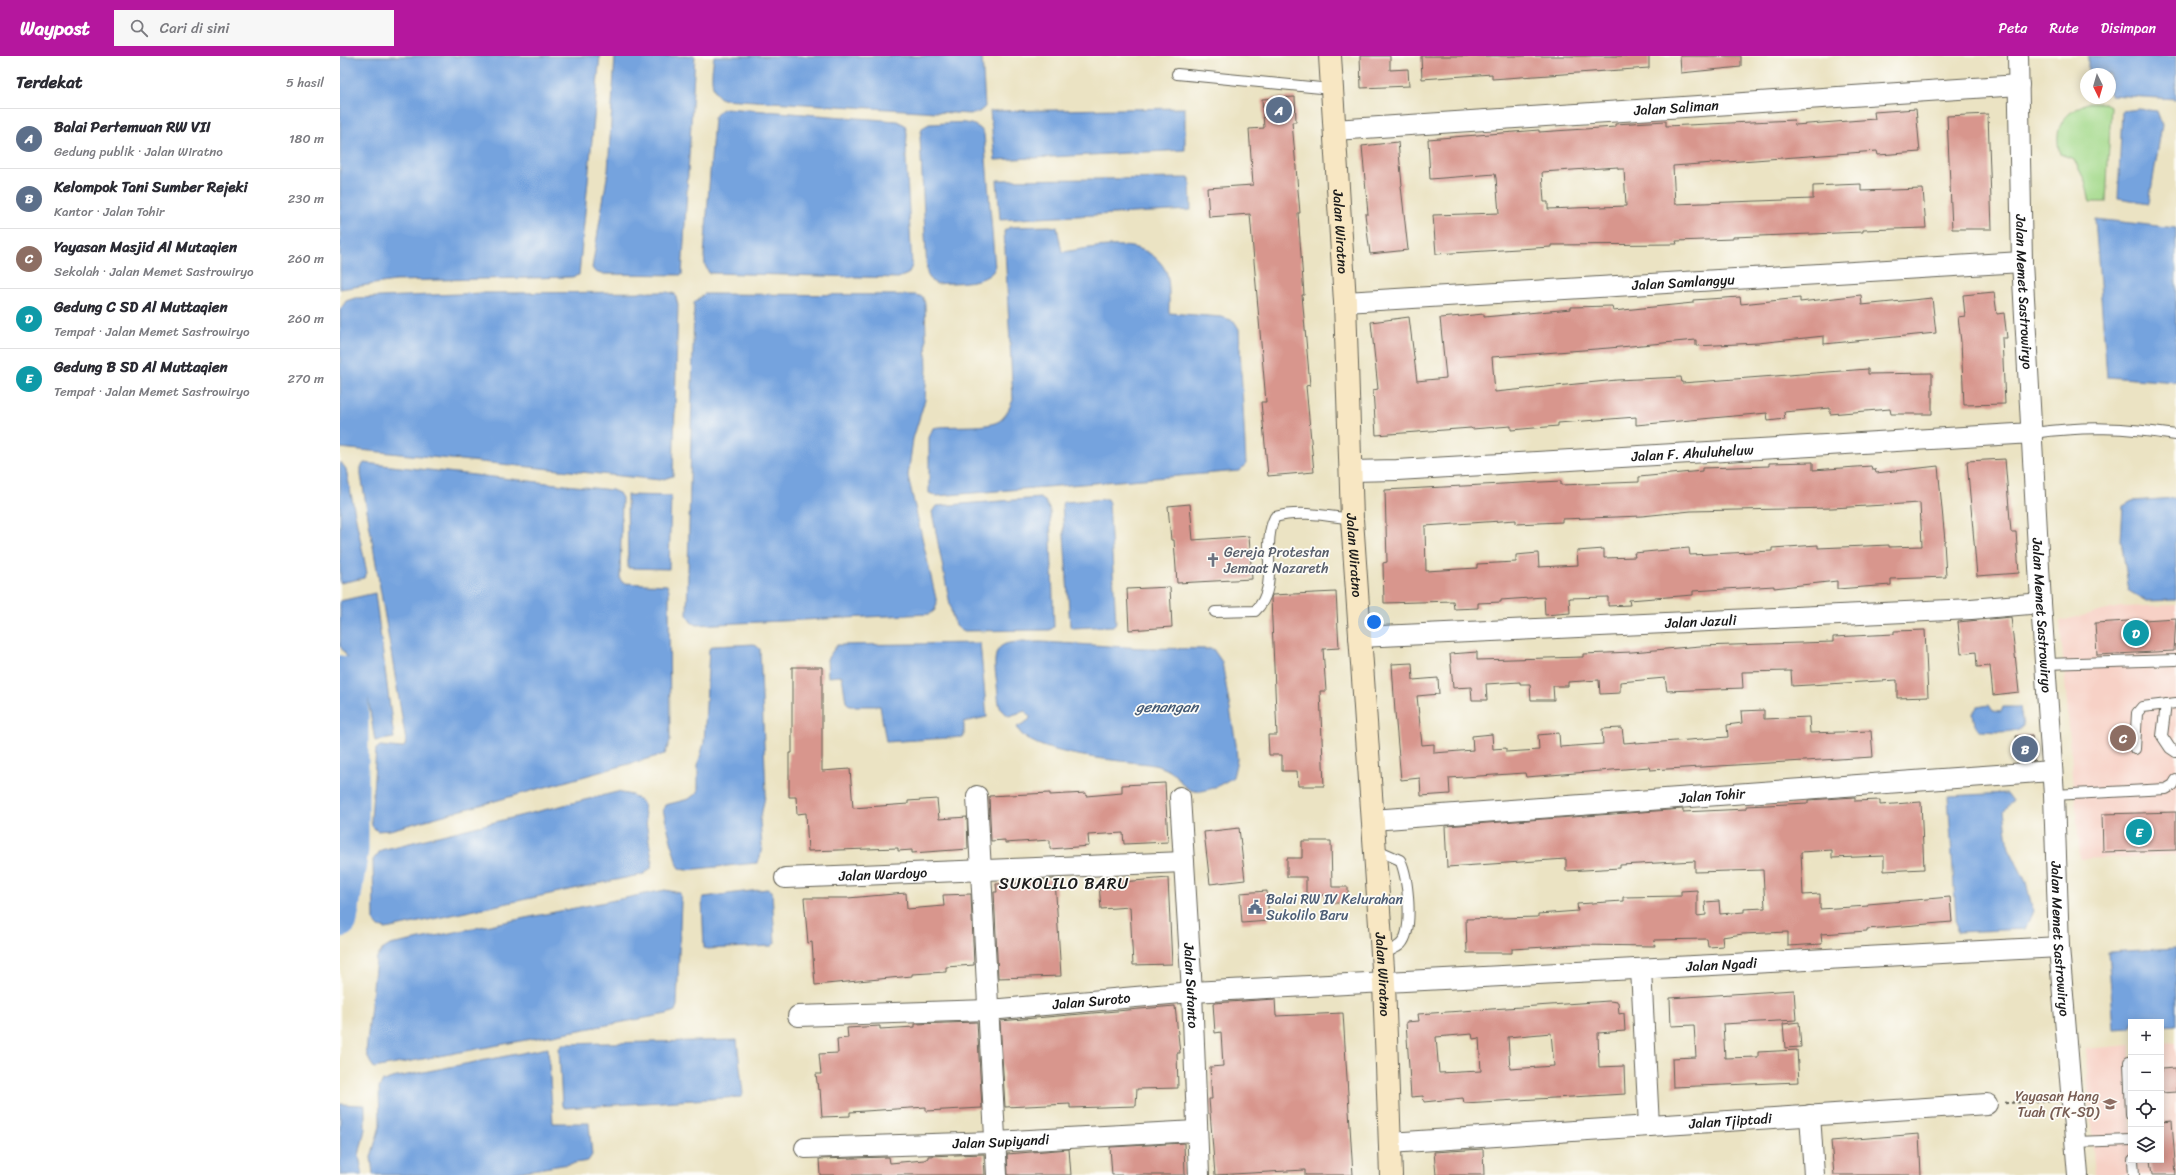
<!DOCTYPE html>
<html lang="id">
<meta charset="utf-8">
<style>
:root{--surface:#fff;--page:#f7f7f7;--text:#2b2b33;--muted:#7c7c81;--line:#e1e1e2;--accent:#b5179e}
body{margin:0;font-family:Sriracha,sans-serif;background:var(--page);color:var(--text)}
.controls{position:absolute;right:12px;bottom:12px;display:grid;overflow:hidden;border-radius:0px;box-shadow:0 2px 10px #0003}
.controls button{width:36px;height:36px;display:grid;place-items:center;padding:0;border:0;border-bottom:1px solid var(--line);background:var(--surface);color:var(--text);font:20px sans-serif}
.compass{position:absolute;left:1740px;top:12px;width:36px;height:36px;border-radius:50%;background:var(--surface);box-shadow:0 2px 10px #0003;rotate:175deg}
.you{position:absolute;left:1034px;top:566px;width:14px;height:14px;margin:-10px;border:3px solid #fff;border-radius:50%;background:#1a73e8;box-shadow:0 0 0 6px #1a73e833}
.badge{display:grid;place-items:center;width:26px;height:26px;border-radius:50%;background:var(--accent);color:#fff;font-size:13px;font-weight:700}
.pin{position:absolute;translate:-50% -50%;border:2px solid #fff;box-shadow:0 1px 4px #0006}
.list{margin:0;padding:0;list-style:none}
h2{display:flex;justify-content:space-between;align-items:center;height:52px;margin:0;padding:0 16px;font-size:17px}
h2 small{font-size:13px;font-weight:400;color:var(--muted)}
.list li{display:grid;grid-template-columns:26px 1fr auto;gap:12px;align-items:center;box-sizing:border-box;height:60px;padding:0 16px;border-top:1px solid var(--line)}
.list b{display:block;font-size:15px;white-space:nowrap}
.list p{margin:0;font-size:13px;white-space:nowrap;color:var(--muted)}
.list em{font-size:13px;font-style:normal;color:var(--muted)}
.icon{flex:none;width:22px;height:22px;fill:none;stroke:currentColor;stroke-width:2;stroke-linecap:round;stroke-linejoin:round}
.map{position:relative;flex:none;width:1836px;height:1119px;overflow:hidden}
header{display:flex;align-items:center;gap:24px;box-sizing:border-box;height:56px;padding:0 20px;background:var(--accent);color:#fff}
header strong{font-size:19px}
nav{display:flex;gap:22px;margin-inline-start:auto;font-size:14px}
.search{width:280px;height:36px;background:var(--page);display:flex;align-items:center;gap:10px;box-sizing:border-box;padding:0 14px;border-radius:0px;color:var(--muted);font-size:15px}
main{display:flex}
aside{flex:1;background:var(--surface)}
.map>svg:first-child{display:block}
</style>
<header>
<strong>Waypost</strong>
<div class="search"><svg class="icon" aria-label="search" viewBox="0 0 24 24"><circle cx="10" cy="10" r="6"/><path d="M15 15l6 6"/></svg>Cari di sini</div>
<nav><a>Peta</a><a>Rute</a><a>Disimpan</a></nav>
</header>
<main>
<aside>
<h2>Terdekat<small>5 hasil</small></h2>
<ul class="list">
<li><span class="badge" style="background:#5c6f8a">A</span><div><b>Balai Pertemuan RW VII</b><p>Gedung publik · Jalan Wiratno</p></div><em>180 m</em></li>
<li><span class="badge" style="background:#5c6f8a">B</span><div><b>Kelompok Tani Sumber Rejeki</b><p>Kantor · Jalan Tohir</p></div><em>230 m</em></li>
<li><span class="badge" style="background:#8d6e63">C</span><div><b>Yayasan Masjid Al Mutaqien</b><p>Sekolah · Jalan Memet Sastrowiryo</p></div><em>260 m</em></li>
<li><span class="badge" style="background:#0f9aa8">D</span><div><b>Gedung C SD Al Muttaqien</b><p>Tempat · Jalan Memet Sastrowiryo</p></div><em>260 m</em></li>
<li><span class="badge" style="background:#0f9aa8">E</span><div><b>Gedung B SD Al Muttaqien</b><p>Tempat · Jalan Memet Sastrowiryo</p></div><em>270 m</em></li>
</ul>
</aside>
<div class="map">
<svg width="1836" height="1119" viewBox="0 0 1836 1119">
<rect width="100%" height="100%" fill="#fdfcf7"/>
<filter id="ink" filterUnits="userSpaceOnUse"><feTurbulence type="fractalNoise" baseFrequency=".025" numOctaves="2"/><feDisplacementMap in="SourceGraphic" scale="8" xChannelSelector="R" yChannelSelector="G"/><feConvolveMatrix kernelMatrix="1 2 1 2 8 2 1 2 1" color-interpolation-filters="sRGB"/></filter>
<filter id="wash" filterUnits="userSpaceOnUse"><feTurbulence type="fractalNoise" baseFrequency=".012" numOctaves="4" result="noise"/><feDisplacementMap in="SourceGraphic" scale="16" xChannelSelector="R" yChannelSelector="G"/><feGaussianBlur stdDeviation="0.9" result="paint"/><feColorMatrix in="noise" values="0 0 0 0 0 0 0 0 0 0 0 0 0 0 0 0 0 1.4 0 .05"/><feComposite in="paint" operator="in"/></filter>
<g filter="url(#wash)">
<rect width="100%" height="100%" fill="#ebe3c3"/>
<path fill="#f7d1c6" d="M1836,549V799L1740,803L1720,565L1780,551Z
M1836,986V1119H1755L1745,993L1791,989V1104H1821V987Z"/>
<path fill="#a3d98a" stroke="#607a53" d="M1747,47H1764L1771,50L1766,146H1750L1745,125L1734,103L1720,98C1713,71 1723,58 1747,47Z"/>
<path fill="#75a3de" stroke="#48607d" d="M0,0H260L239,219L232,221L55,225L0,233Z
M275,0H355L342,219L261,218L255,216L252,212L268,115Z
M374,0H642L645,51L639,56L630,58L382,43C368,34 372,15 374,0Z
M1748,0H1836V43L1770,39V18H1748Z
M385,52L557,65L565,69L567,77L566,102L572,210L568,218L558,222L369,217L365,209L364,199L374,62L379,55Z
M845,52V94L655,104L650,55Z
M1799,53L1817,55L1822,69L1809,147L1778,142L1782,55Z
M589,68C605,68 637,61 644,78L655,212C648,229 613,226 597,228L591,225L587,217L580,81L582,72Z
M850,122L851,154L660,164L657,124Z
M1755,163L1836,172V326L1767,321Z
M709,170L717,171L722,196C755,192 806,177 826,215C830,224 829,246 829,257L882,261L894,265L899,273L906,408L899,415L597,440L589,437V381L593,372C610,368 651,374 662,363C667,358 670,350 673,344L664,175L670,171Z
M327,236L335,238L338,249L333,420L320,424L0,392V254L6,245L15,242L143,237Z
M364,238L576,239L583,241L585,248L587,313L585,344L573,383L568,420L597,547L595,554L590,558L356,569L351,566L347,559L354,247Z
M0,405L6,413L27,517L24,522L0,527Z
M24,407L272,434L279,437L282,442L280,523L283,527L327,529L329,534L330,685L325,698L50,774L37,775L32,770L31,763L36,693L40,690L61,692L65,690L66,685L21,419V411Z
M287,439L331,440L329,513L288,512Z
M700,442L705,445L710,455L714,571L710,574L622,575L616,570L612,559L592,456L596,450Z
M1836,442V544L1806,545L1789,535L1781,484L1783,450L1792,445Z
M767,443L769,447L776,567L773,570L733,572L730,570L722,448L724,446Z
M35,537L54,682L35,685L28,643L18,618L0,590V545Z
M701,586L804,592L873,593L882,606L896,688L897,704L893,721C883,728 866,737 854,735C843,733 841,724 834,718C824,710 811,708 799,707C775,704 686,698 677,671L689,664L690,661L685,655L669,660L661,654C657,644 658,632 656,621C650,580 669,587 701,586Z
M640,587L647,661L624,666V681L546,686L540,650H510L506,646L502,620L488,621L487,603L497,589Z
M414,588L420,593L426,736L420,765L422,790L420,802L417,807L346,814L340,813L336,805L323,754L325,749L349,743L358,736V708L364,687L369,593L374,590Z
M1649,649L1653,655L1661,656L1663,651H1680L1683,670C1674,679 1651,675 1639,675L1635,669L1633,657L1637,651Z
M277,736L292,739L303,747L312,803L311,812L304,818L46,873L39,871L34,865L33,804L41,794Z
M1667,737L1673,745L1664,755L1669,792L1686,826L1693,855L1685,873L1617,876L1608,740Z
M427,833L432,835L435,887L432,890L367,893L364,892L362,844L364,841Z
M325,834L340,837L341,846L337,950L335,955L327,958L34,1012L30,1006L26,996L36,903L42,894L50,889Z
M1836,892V969L1821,970V966H1791V972L1774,973L1768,896Z
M397,984L403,1038L401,1041L225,1052L222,1050L219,993L222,988Z
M208,992L213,1067H249L252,1099L248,1105L160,1119H33L31,1101L40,1070L39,1032L43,1025L52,1022Z
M0,1048L25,1049V1073L19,1100L23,1119H0Z"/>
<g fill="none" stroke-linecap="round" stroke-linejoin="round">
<path stroke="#75a3de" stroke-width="35" d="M0,617L11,629V794L0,864"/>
</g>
<g id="blocks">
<path fill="#d8968d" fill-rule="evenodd" d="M1020,0H1050V14L1068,13L1069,30L1021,32Z
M1081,0H1309V12L1152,23V18L1082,23Z
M1340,0H1401V11L1341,17Z
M955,41L956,66H952L960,157H958L964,239H962L970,329L966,330L974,416L928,420L921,346H926L910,158L869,161L867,132L913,129L909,73L924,72L922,43Z
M1576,53L1580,96L1538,99L1537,95L1333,110L1335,148L1473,143V130L1521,128V135L1583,133L1586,172L1523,174V176L1393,181V183L1336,185L1337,188L1211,189V191L1096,198L1093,159L1159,157L1156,122L1155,118L1090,123L1088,83L1199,74V76L1275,71V68L1326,65V70L1454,64L1455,69L1535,63L1534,56ZM1278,111V113H1284L1286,150L1208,153V146H1204L1202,116Z
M1648,58L1652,173H1612L1607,60Z
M1058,86L1062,129L1061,130L1068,194L1030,198L1025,158H1028L1022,90Z
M1654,236L1657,258L1664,257L1667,282H1662L1665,348L1624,349L1621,286L1618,261L1625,260L1623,239Z
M1521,239L1522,249L1592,242L1596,277L1484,288V280L1418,287L1356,290V284L1269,292L1152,301L1155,336L1277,324L1341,321L1342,327L1528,313V318L1592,317V358H1551L1550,353L1490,358V352L1444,356L1445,363L1428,365L1427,357L1296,369V361L1218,367V370L1171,374V370L1132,373L1131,372L1036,379L1033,334L1038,333L1031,266L1069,261L1077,325L1106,322L1100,262L1144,258V261L1231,253V251L1272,250L1273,255L1353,247V244L1400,241L1401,248L1460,242V246Z
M1665,403L1671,476H1676L1679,517L1637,520L1627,405Z
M1473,406V414L1531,410L1532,413H1535L1536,417L1598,410L1605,485H1604L1606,521L1551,523V529L1497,533V525L1434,532V530L1353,535V539L1289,544L1290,549L1268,550V541L1229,542L1230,557L1205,559L1204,541L1161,544V546L1138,547V552L1114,553L1113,545L1044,547L1043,507L1047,506L1045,434L1221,425V429L1299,426V421L1362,415V412L1429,410V407ZM1580,447L1582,490L1549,491V489L1478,492V489L1432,492V495L1350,499L1349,492L1294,497L1295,501L1264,502V493L1237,495L1238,509L1199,511L1198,497L1176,499V506L1137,508V512L1086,515L1085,470L1176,464V468L1222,466V463L1302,460L1351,455L1492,452Z
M850,448L853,484L909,480L912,523L837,527L834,484H831L828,450Z
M830,531L832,571L789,574L787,533Z
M996,536L999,592L983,593L986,635H980L984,730H958L957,715H942V699H929L928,679H937L931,542L932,539Z
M1671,561L1679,636L1653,639L1650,610L1637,611L1636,596L1621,598L1618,566Z
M1836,562L1834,595L1757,599L1755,567Z
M1585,574L1588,641L1557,642V624L1452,630L1451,615L1402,616L1403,632L1327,635L1325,622L1280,626V637L1260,638L1259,624L1228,626V630H1213L1214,644H1191L1190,628H1180V626L1146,628L1147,644H1132L1131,631L1113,632L1110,598L1137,596V604L1243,601V598L1292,596L1360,590L1493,586V581L1554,578V575Z
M1072,607L1073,624L1098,622L1099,638L1077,640L1082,689L1094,688V697L1133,694L1132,680L1152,678L1153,693L1166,692V696L1199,694L1198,679L1219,677L1220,691L1263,688L1262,673L1282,672L1284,687L1296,686V688L1388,681L1387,669L1402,667L1401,655L1424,654V663L1469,661L1470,677L1531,675L1533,701L1310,714L1309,711L1186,721L1185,717L1109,722L1110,738L1081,740L1080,722L1061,724L1055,656L1052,608Z
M452,611H482V715L510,713L513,752L568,748V745L597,743L599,763L627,761L628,793L572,797V794L558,795V792L468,795L466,757L457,758L456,741H449V697H452Z
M1692,679L1694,705L1678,706L1676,680Z
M825,727L828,786L784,788L783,777L748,779L749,790L710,793V784L665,787V784L651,785L649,740L710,737V739L746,737V740L782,737V729Z
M1515,741V745L1540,744V749L1581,746L1584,813L1544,815V800L1492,802V794L1461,796L1463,839L1480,838V853L1528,850V848L1610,841L1612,866L1527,873V875L1481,878L1482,888L1448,890V876L1403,878L1382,881L1383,890L1368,891L1367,883L1314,884L1315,890L1239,889L1172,893V897H1127L1126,863L1198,861V858L1238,855L1237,848L1283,845V841L1341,840V835L1357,834V860L1366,859L1365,846L1379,845L1380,858L1404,856V853L1425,852L1423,814L1355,816V805L1280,809V812L1226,815V803L1107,811L1105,770L1343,753V756L1406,753V750L1468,747V744Z
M1836,756V794L1763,796L1762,758Z
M899,772L905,824L870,828L864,776Z
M962,785H991L992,831H1008V847H985V839H966V821H947V802H962Z
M828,822L832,908L793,909L790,851L761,853L759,828Z
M715,823L721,920L658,922L654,836H657L656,828L687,827V824Z
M927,835L929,865L902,867L900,837Z
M566,837L567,853L604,850L603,839L631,838L634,909L606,911V916L572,918V920L475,929L472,886L468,887L464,842H508Z
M1454,934L1456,964L1383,968L1385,1002L1418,1001V996L1457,994L1459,1026L1333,1031L1332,1002L1356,1001L1354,969L1331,970L1330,942Z
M935,943L936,960L1003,957L1013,1119H965V1114L875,1119L869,1043H872L870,1011L883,1010L881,976L875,977L873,947Z
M1269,945L1278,946L1279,958L1284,957L1285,975L1258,977L1259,1011L1284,1010L1285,1038L1124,1047L1123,1042L1084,1046L1083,1040L1071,1041L1066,966L1079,965L1078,958ZM1211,977L1214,1010L1170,1013L1168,981ZM1132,978L1133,983L1139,982L1141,1015L1099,1017L1096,981Z
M835,950L840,997H837L838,1032L797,1033L796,1050L730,1052V1048L665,1051L660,965Z
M637,966L642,1052L586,1055V1051L510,1056V1060L482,1061L480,1033L478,1034L476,1018H481L479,998L498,997L497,983L508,982L507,972L540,970V973L575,971V968Z
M1459,966L1461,991L1445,992L1443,968Z
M1836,1012V1036L1821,1037V1013Z
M1832,1065L1836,1119H1812L1810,1104H1821V1066Z
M1579,1078L1581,1119H1494L1491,1085Z
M844,1087L845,1119H772L770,1091Z
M729,1093L731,1119H668L667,1098Z
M1143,1093L1144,1119H1096L1094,1096Z
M644,1098L645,1119H480L479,1103L549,1101L550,1107L584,1104L588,1102V1100Z"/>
</g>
</g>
<g filter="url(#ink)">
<use href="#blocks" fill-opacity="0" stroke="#646256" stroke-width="1"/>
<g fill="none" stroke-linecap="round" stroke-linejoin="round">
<defs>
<path id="service" d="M837,18L991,33
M1693,377C1745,370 1784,371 1836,379
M875,556L915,555C941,531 920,490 935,461C959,454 988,460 1012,463
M1705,608L1836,604
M1826,648L1822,680L1830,692L1836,696
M1795,693L1797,657L1802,651L1836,647
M1714,739L1826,733L1833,729L1836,724
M1035,793L1060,804C1068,820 1074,874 1061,888C1057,892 1048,895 1042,899
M1789,1006L1791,1058
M1735,1086L1791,1084
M1793,1104L1794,1119"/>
<g id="minor">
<path id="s1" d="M1678,0L1682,206L1701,547L1714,739L1719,891L1738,1119"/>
<path id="s2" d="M994,74L1679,29"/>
<path id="s3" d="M1005,246L1682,206"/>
<path id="s4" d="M1011,415L1057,414L1693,377"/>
<path id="s5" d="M1019,581L1631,553L1701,547"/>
<path d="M637,740L657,1119"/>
<path id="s6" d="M840,741L852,936L859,1119"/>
<path id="s7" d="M1032,764L1712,715"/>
<path id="s8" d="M445,822L844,806"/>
<path d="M1301,913L1309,1070"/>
<path id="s9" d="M458,960L649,954L852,936L1719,891"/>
<path d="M1470,1059L1474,1119"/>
<path id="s10" d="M1049,1087L1647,1048"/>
<path id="s11" d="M465,1092L655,1086L856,1075"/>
</g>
<g id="secondary">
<path id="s12" d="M990,0L1005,246L1012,463L1044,927L1051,1119"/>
</g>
</defs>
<use href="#service" stroke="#646256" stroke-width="12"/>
<use href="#minor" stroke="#646256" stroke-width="22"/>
<use href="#secondary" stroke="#646256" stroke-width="24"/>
<path stroke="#646256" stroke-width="2.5" stroke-dasharray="3 3" stroke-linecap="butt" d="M1665,1047L1712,1044"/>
<use href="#service" stroke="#fff" stroke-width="10"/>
<use href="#minor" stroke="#fff" stroke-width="20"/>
<use href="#secondary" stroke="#f8e7c3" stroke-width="22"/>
</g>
</g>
<defs>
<symbol id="church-bare" viewBox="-9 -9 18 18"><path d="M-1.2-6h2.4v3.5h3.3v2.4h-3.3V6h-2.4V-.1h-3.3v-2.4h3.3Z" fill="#6b7280" stroke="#fdfcf7" stroke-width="2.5" paint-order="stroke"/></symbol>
<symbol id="civic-bare" viewBox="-9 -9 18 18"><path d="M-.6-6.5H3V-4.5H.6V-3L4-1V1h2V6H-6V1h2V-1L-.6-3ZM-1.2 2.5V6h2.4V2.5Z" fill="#5c6f8a" stroke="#fdfcf7" stroke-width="2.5" paint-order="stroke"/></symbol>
<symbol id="school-bare" viewBox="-9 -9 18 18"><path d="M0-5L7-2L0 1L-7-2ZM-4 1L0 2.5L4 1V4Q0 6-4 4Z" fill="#8d6e63" stroke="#fdfcf7" stroke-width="2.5" paint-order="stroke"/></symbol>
</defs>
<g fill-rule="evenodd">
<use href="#church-bare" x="863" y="494" width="20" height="20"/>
<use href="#civic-bare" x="905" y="841" width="20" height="20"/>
<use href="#school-bare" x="1760" y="1038" width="20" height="20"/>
</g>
<g text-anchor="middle" stroke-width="3.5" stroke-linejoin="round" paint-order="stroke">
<g font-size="14" fill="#1c1c1c" stroke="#fdfcf7">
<text dy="5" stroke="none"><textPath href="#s2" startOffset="343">Jalan Saliman</textPath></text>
<text dy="5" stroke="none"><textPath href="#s12" startOffset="176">Jalan Wiratno</textPath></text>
<text dy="5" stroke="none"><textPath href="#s3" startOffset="339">Jalan Samlangyu</textPath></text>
<text dy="5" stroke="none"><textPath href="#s1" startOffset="236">Jalan Memet Sastrowiryo</textPath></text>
<text dy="5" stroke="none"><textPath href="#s4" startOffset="342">Jalan F. Ahuluheluw</textPath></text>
<text dy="5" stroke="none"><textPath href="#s12" startOffset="500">Jalan Wiratno</textPath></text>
<text dy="5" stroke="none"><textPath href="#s1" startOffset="560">Jalan Memet Sastrowiryo</textPath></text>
<text dy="5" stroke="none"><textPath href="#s5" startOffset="342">Jalan Jazuli</textPath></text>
<text dy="5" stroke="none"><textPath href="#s7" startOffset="341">Jalan Tohir</textPath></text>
<text dy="5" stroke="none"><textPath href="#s8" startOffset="98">Jalan Wardoyo</textPath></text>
<text dy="5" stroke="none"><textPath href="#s1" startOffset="884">Jalan Memet Sastrowiryo</textPath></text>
<text dy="5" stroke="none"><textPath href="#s9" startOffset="925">Jalan Ngadi</textPath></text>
<text dy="5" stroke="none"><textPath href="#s12" startOffset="920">Jalan Wiratno</textPath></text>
<text dy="5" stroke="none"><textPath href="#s6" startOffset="189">Jalan Sutanto</textPath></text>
<text dy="5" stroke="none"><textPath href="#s9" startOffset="294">Jalan Suroto</textPath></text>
<text dy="5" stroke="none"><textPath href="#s10" startOffset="342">Jalan Tjiptadi</textPath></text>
<text dy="5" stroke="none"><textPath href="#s11" startOffset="196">Jalan Supiyandi</textPath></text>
</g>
<g font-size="14" fill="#5b616d" stroke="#fdfcf7" text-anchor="start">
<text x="884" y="501">Gereja Protestan<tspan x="884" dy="16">Jemaat Nazareth</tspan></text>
</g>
<g font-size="14" fill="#4e5e75" stroke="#fdfcf7" text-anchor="start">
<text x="926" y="848">Balai RW IV Kelurahan<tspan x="926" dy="16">Sukolilo Baru</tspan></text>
</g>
<g font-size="14" fill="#785e54" stroke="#fdfcf7" text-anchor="end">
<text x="1759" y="1045">Yayasan Hang<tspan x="1759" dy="16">Tuah (TK-SD)</tspan></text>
</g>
<g font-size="15" font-style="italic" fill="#445973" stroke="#fdfcf7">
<text x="827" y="656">genangan</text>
</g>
<g font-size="16" letter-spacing="1" fill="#1c1c1c" stroke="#fdfcf7">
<text x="724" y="833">SUKOLILO BARU</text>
</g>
</g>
</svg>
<div class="controls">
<button>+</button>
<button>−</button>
<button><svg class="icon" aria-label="locate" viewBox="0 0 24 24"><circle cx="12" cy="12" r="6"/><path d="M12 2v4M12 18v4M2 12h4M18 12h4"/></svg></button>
<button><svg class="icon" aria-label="layers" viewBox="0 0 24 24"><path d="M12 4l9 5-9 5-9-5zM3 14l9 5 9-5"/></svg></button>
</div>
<svg class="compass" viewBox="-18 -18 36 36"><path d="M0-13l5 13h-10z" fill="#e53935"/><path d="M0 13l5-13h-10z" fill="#7c7c81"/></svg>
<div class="you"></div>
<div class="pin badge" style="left:939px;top:54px;background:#5c6f8a">A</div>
<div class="pin badge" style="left:1685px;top:693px;background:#5c6f8a">B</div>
<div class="pin badge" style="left:1783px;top:682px;background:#8d6e63">C</div>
<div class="pin badge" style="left:1796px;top:577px;background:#0f9aa8">D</div>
<div class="pin badge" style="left:1799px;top:776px;background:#0f9aa8">E</div>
</div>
</main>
